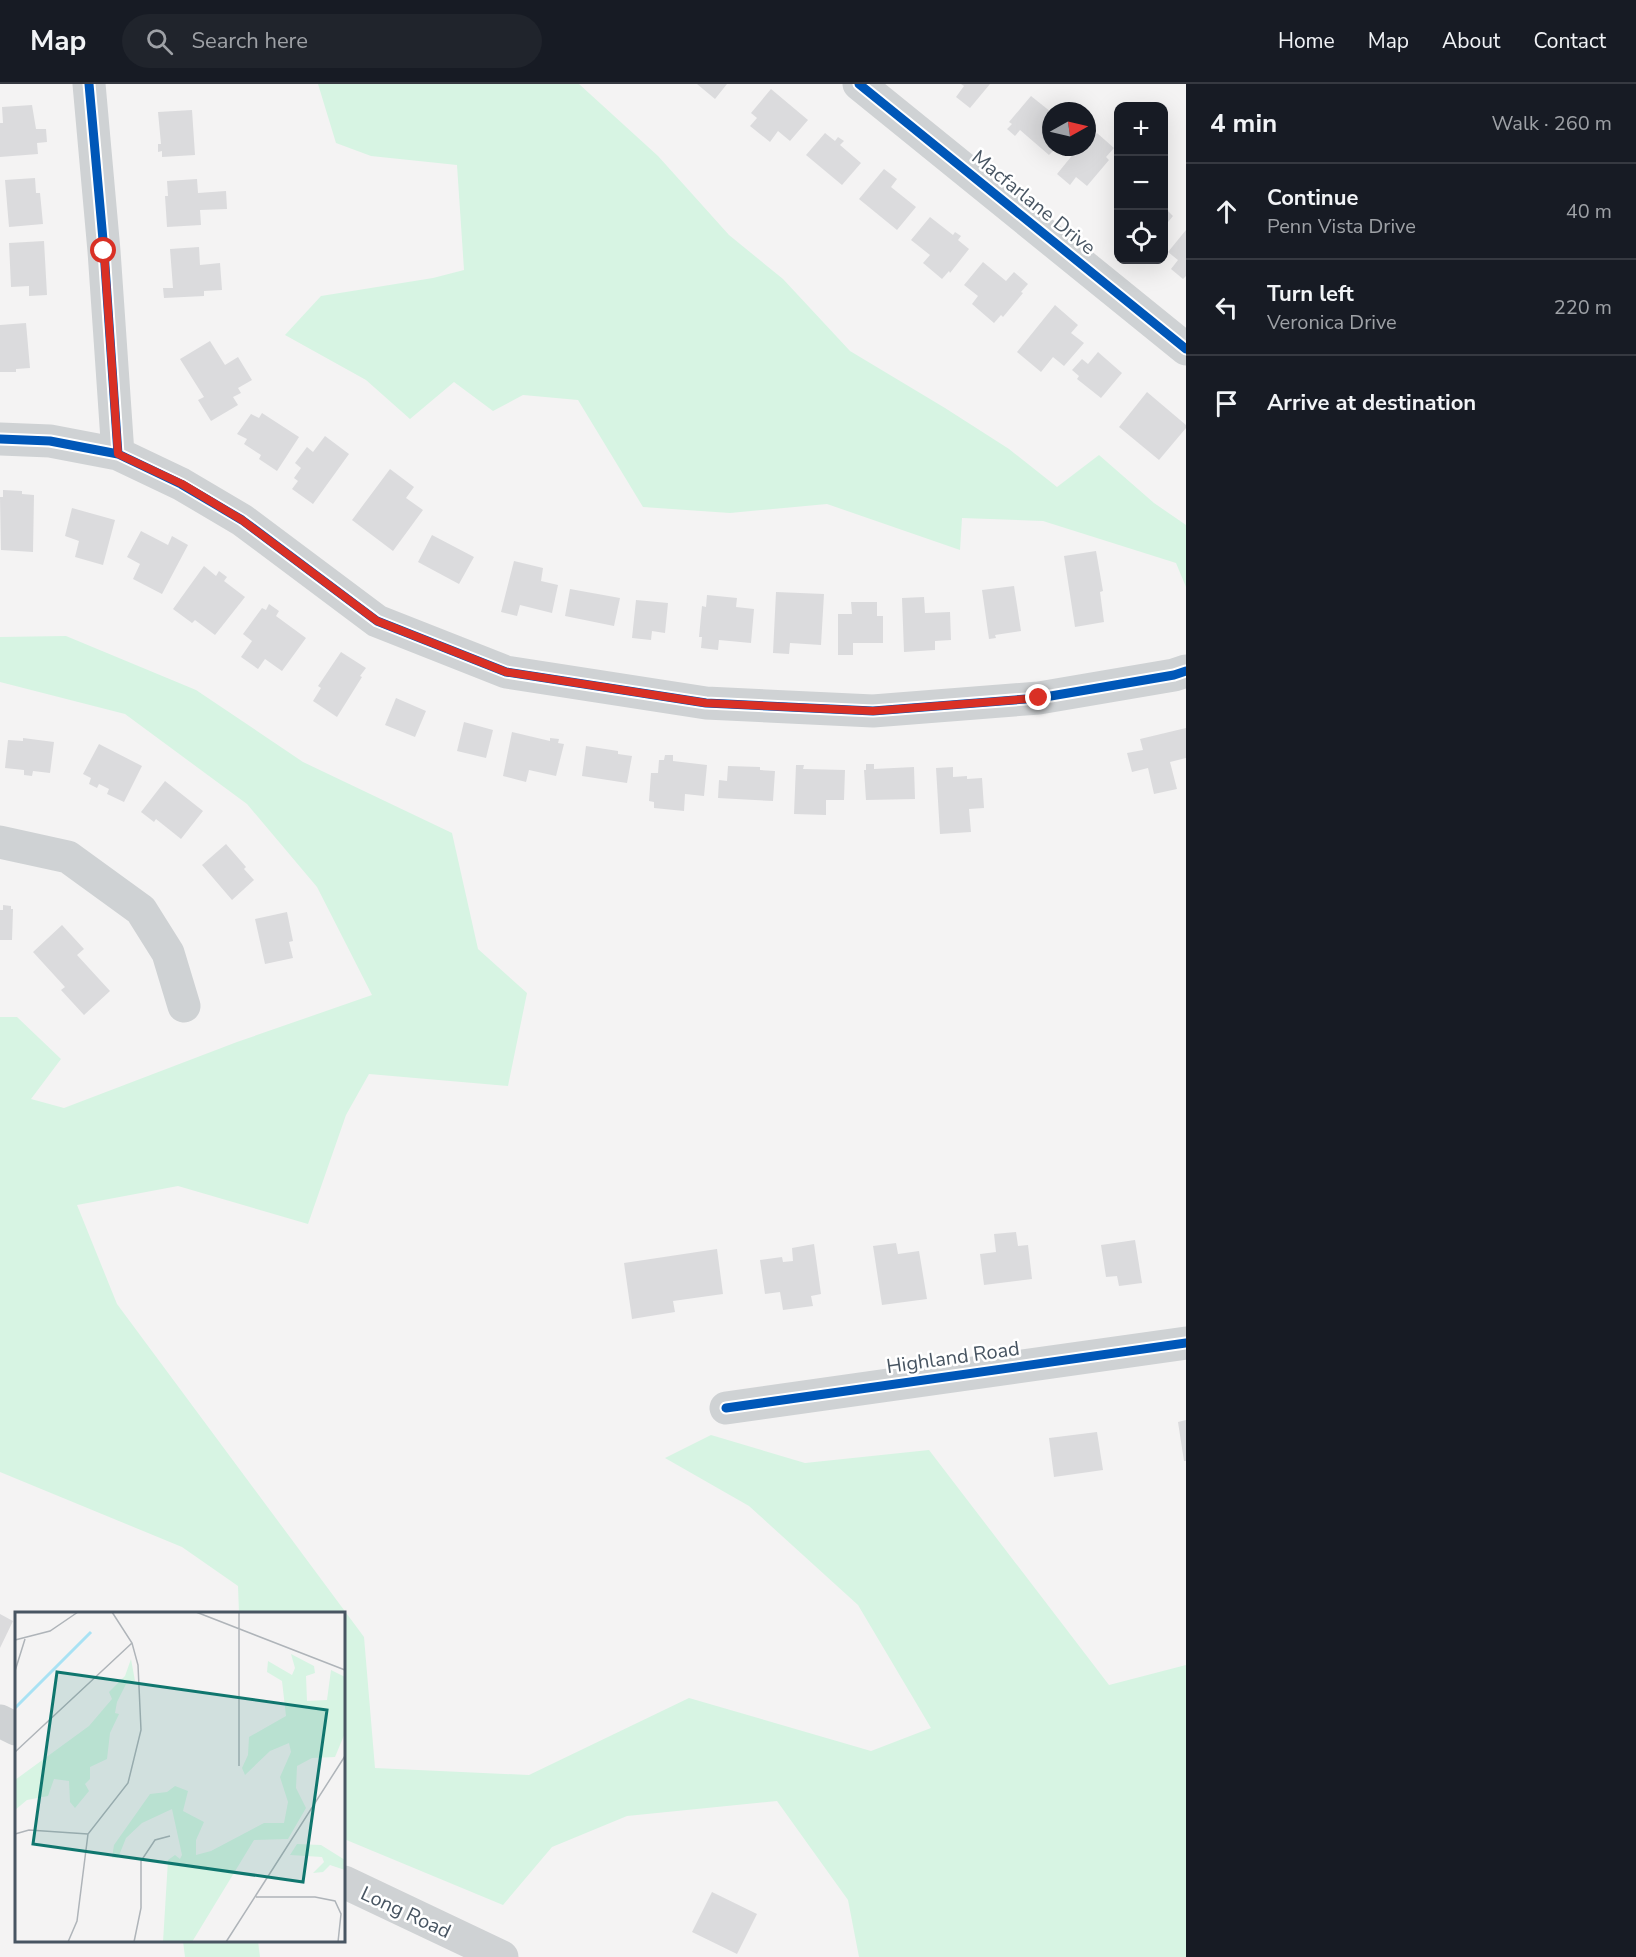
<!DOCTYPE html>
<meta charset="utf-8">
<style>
:root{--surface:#171b24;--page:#20242c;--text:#f1f3f6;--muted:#9ea1a6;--line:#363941}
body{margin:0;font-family:"Nunito Sans",sans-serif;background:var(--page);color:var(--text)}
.controls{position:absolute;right:18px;top:18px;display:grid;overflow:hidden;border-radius:12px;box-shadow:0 6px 24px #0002}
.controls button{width:54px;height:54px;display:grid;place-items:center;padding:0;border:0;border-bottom:2px solid var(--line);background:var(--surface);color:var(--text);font:30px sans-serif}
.compass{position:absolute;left:1042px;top:18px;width:54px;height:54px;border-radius:50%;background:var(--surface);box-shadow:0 6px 24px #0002;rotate:82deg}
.stop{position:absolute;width:18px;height:18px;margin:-14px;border:4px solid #d93025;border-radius:50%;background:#fff}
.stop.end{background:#d93025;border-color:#fff;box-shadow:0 2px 6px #0008}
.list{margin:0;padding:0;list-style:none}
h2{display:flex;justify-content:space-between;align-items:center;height:78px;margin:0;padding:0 24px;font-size:26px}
h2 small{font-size:20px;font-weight:400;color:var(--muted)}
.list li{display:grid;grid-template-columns:39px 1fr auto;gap:18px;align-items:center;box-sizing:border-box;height:96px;padding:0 24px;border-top:2px solid var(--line)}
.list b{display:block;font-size:22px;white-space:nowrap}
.list p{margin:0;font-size:20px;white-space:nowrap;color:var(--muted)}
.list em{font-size:20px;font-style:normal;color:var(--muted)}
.icon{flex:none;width:33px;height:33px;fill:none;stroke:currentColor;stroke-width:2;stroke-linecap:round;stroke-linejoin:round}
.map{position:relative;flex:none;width:1186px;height:1873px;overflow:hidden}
header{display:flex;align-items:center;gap:36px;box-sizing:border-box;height:84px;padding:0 30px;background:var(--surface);border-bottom:2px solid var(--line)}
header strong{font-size:28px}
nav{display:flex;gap:33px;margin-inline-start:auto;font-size:21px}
.search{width:420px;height:54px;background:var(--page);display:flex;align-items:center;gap:15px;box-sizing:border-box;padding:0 21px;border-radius:33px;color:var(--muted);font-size:22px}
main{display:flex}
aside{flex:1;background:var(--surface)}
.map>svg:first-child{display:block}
</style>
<header>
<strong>Map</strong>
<div class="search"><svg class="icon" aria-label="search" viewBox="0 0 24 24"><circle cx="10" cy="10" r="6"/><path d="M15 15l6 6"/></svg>Search here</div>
<nav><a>Home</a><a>Map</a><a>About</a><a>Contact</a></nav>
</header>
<main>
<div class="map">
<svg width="1186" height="1873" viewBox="0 0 1186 1873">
<rect width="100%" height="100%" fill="#f4f3f3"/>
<path fill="#d7f4e3" d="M318,0H579L658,72L729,151L783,195L850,267L945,324L1009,365L1057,403L1099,371L1154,419L1186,441V503L1176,479L1043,437L962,434L960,466L827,420L730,429L643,423L578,316L523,311L493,327L454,298L410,335L366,296L285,251L321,212L433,194L464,186L457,81L371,72L336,59Z
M66,552L196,606L303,678L452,749L478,865L527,909L508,1002L369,990L346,1031L308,1140L178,1102L77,1121L117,1220L364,1553L375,1684L529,1691L689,1614L871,1667L931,1644L858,1521L749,1422L665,1374L711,1351L805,1379L929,1366L1109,1601L1186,1581V1873H859L848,1816L777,1717L627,1732L552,1763L503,1821L344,1755V1530L239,1529L238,1502L182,1463L0,1388V933H17L61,975L31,1015L64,1024L237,958L372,911L317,803L247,720L125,630L0,598V553Z
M183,1857H258L260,1873H185Z"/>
<path fill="#dbdbdd" d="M697,0H727L715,15Z
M961,0H990L970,24L956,13L964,2Z
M771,5L808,36L790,57L778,47L770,58L750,42L757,34L751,29Z
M1031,12L1051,28V63H1057L1049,71L1020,46L1015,52L1007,45L1012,40L1009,38Z
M32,21L36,45H46L47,58L37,59L38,70L0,73V39H3L2,23Z
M192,26L195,71L162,73V67L158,68V60H161L158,28Z
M825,49L835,57L838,53L844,57L840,61L861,79L842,101L806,71Z
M1097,49L1114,64L1106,73L1109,76L1087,102L1076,93L1070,101L1057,90L1079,63H1087Z
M884,85L897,95L891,103L916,123L897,146L859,115Z
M35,94L36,109H40L43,140L9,143L5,96Z
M197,95L198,109L226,107L227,125L200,126L201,141L167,143L165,112H168L167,97Z
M1164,123L1173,132L1164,143Z
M930,133L953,151L955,148L961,152L958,156L969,165L950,189L949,187L942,195L923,179L930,171L911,156Z
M1186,146V192L1183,195L1171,185L1178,176L1168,168Z
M44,157L47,211L29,212V202L11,203L9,159Z
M199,163L200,181L220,179L222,206L204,207V212L164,214L163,204H173L170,165Z
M983,178L1006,197L1014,188L1028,200L1021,208L1023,209L1003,233L1001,231L994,239L972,220L978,212L964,201Z
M1055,221L1078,241L1071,249L1084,259L1064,282L1053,273L1041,288L1017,268Z
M26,239L30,284L16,285V288H0V241Z
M210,257L225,281L238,273L252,296L238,304L241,309L233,313L238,321L211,337L198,316L204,313L180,275Z
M1098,268L1122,289L1101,314L1077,295L1079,292L1072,286L1082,275L1088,280Z
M1147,308L1186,341V344L1159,376L1119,343Z
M262,329L299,353L277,387L259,375L261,371L244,360L247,355L237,350L251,330L259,334Z
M325,352L349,370L313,420L292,405L298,397L294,394L301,384L295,379L307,363L313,368Z
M390,385L414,403L406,414L423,426L393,467L352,436Z
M3,406L22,407V410L34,411L33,468L1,466L0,413H3Z
M72,424L115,436L103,481L75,473L79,457L65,452Z
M141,447L168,461L172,452L188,461L162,510L133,495L140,480L127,473Z
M432,451L474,473L459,500L418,478Z
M1096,467L1103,507L1100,508L1104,538L1075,543L1064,472Z
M514,477L543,484L541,497L558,501L552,529L520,521L517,532L501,528Z
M204,482L216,492L219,487L227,493L224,497L245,513L215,551L195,536L192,539L173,525Z
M1014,502L1021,547L995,551L996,554L989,555L982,506Z
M570,505L620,514L614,542L565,532Z
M776,508L824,510L821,561L790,559L789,570L773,569Z
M707,511L737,514L736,523L754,525L751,559L719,556L718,566L701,564L702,553H699L702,522L706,523Z
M924,513L925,529L950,528L951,556L935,557V566L904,568L902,514Z
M636,516L668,519L665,549L652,547L651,556L632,554Z
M851,518H877V532H883V559H853V571H838V530H852Z
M269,520L279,527L276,532L306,554L282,587L265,575L258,585L241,573L252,557L243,550L262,524L266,526Z
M341,568L366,584L360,592L362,593L337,633L313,617L321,604L318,602Z
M396,614L426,627L415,653L385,641Z
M464,638L493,646L486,674L457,667Z
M1186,644V674L1170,678L1177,705L1154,710L1148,684L1132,688L1127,669L1143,666L1140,655Z
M512,648L550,657V654L559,655L558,659L564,660L556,692L529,686L526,698L503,692Z
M23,654L54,658L50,689L33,687L32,692L24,691V686L5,684L8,656L23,657Z
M99,660L142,682L124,718L107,710L109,705L99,700L97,704L89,700L91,694L83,690Z
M586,662L618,667V670L632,672L627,699L582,692Z
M665,671H673V677L707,681L704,712L685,710L684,727L654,724V718L649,717L651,689H658L659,676H664Z
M866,680H874V685L914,683L915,715L866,716L864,686H866Z
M796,681H804L803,685L845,686L844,716H826V731L794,730Z
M728,682L760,683V686L775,687L773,717L718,714L719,696L727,697Z
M953,683V693L967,692V695L982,694L984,724L969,725L971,748L940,750L936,684Z
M165,697L203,727L181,755L156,735L154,738L141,728Z
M226,760L246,783L244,785L254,796L232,816L202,781Z
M3,821L11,822V825H13L12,856H0V826H3Z
M287,828L293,857L289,858L293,874L265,880L255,835Z
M62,841L84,865L77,871L110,907L84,931L61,906L65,903L33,868Z
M1016,1148L1018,1162L1028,1161L1032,1195L984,1201L980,1170L996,1168L994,1150Z
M1135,1156L1142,1199L1119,1202L1117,1192L1106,1193L1101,1161Z
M896,1159L898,1170L919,1167L927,1215L882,1221L873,1162Z
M814,1160L821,1210L811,1212L813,1222L783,1226L780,1208L765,1210L760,1176L782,1173L783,1178L793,1177L792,1164Z
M717,1165L723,1210L673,1217L675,1228L632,1235L624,1179Z
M1186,1336V1377H1184L1178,1338Z
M1097,1348L1103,1386L1054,1393L1049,1354Z
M0,1530L13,1537L0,1564Z
M712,1808L757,1830L737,1870L692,1848Z"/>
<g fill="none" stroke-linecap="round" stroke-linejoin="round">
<path stroke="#cfd2d4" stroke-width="33" d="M89,0L104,167L118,370
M859,0L1186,265
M0,355L50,357L118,370L181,400L242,436L377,537L506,588L706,619L873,627L1039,614L1174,591L1186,587
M0,758L68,773L141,826L168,869L184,922
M726,1324L1186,1259
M0,1637L16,1645
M344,1798L502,1873"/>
<defs>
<path id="cycleway" d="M89,0L104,167L118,370
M859,0L1186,265
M0,355L50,357L118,370L181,400L242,436L377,537L506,588L706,619L873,627L1039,614L1174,591L1186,587
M726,1324L1186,1259"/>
</defs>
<use href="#cycleway" stroke="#fff" stroke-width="13"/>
<use href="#cycleway" stroke="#0057b8" stroke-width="9"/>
</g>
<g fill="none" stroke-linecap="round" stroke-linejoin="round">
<path stroke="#d93025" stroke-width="8" d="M104,167L118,370L182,400L242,436L377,537L506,588L706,619L873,627L1039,614"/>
</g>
<g text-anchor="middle" stroke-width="5" stroke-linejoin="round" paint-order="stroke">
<g font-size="20" fill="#485562" stroke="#fff">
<text transform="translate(1034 118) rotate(39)" y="7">Macfarlane Drive</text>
<text transform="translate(953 1273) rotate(-8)" y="7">Highland Road</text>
<text transform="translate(406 1828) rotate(25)" y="7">Long Road</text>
</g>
</g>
<g transform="translate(15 1528)">
<rect width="330" height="330" fill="#f4f3f3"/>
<path d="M276,42L299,54L300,61L291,64L292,89L312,88L316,58L330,65V121L320,145L297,146L282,154L281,176L291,196L273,227L239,228L177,330H148L153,248L160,243L165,247L167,243L157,197L127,211L111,226L103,246H97L99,233L135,182L152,180L160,174L173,179L168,199L189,210L181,228V243L196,239L249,211H269L273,190L265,165L276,140L274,131L255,139L230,163L227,156L233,143L234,125L271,104L267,69L252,60L253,49L277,63L280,56ZM116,47L120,69L111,72L102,90L100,101L104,102L95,121L92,147L75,155V167L70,172L74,179L60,196L55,190L54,169L39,167L33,184L12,188L0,198V168L74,114L97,87L94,80L110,64ZM282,232L306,233L330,248V258L315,253L308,260L298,261L309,250L307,245L275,243Z" fill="#d7f4e3"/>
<path fill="none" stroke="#a9e2f4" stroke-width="3" d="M0,96L76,20"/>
<path fill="none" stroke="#afb4b9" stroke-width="1.5" d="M181,0L330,58M224,0V154M0,28L35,19L63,0M0,59L10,27M0,140L117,31M0,222L14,218L73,222M241,285H300L320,289L326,302L323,330M53,330L62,309L73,222L113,171L126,118L123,53L117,31L97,0M119,330L126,296V249L140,228L155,224M211,330L330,144"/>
<path fill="#0f766e" fill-opacity="0.15" stroke="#0f766e" stroke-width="3" d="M42,60L312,98L288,270L18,232Z"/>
<rect width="330" height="330" fill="none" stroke="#485562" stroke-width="3"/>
</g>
</svg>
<div class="controls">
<button>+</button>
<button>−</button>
<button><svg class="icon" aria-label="locate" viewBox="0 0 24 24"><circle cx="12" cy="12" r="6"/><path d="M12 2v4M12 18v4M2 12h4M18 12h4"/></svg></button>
</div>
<svg class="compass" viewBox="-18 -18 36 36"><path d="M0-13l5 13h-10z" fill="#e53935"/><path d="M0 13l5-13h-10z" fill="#9ea1a6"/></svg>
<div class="stop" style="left:104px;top:167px"></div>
<div class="stop end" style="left:1039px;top:614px"></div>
</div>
<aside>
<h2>4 min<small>Walk · 260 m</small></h2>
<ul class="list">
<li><svg class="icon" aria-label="ahead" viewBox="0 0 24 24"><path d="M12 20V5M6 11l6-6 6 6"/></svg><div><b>Continue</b><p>Penn Vista Drive</p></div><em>40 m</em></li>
<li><svg class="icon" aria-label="left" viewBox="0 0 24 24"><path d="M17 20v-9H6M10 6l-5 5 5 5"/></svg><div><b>Turn left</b><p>Veronica Drive</p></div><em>220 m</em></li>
<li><svg class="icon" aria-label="arrive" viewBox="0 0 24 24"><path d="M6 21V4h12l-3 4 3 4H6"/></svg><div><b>Arrive at destination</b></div></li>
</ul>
</aside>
</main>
